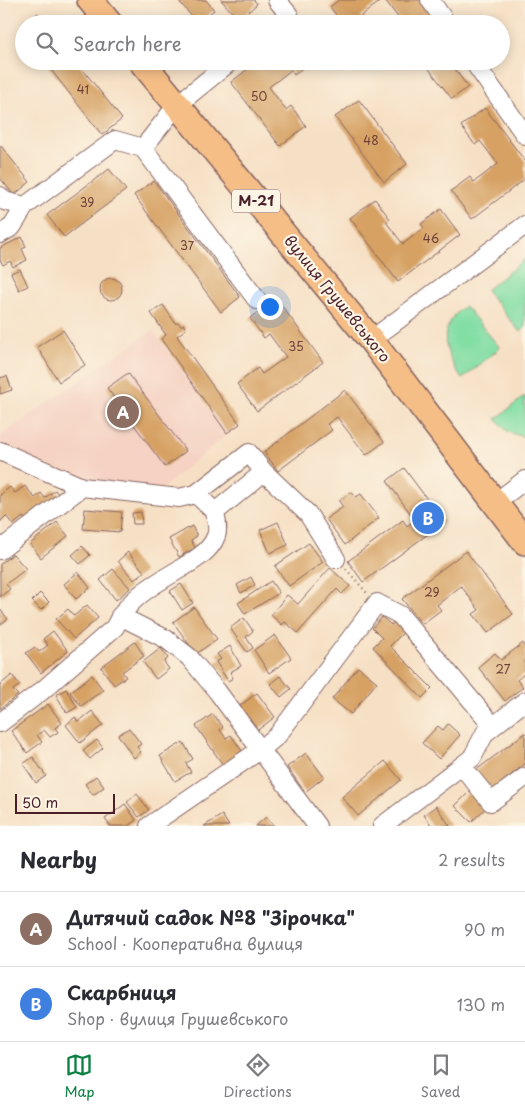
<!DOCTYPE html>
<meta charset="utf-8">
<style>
:root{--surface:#fff;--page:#f7f7f7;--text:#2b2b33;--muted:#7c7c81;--line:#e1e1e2;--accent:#0b8043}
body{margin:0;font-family:"Playpen Sans",sans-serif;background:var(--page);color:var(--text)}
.scale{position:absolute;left:15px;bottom:12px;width:100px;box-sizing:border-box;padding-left:5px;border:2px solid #4a1f2b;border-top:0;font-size:14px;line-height:18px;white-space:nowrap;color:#4a1f2b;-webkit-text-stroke:4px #fcf5e5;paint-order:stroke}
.you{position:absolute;left:269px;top:306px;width:18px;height:18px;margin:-12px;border:4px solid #fff;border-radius:50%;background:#1a73e8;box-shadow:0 0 0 8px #1a73e833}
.badge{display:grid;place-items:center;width:32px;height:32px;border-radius:50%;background:var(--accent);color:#fff;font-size:16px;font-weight:700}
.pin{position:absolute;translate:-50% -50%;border:2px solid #fff;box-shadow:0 1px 5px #0006}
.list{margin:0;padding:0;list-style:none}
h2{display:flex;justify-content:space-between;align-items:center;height:65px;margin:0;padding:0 20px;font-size:21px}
h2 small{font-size:16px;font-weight:400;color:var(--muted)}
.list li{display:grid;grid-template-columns:32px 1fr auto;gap:15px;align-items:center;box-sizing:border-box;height:75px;padding:0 20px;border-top:1px solid var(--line)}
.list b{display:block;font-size:19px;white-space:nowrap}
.list p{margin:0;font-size:16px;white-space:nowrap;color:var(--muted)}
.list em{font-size:16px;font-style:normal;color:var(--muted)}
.icon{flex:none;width:28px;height:28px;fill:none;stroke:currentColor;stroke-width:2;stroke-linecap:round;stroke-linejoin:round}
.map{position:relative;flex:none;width:525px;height:826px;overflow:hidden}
.search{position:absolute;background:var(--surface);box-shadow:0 2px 12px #0003;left:15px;right:15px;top:15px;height:55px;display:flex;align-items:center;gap:12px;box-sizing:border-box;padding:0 18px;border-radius:28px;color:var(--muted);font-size:19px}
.sheet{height:215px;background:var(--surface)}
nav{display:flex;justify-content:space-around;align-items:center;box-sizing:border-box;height:70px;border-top:1px solid var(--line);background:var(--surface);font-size:14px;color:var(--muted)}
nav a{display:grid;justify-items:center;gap:2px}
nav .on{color:var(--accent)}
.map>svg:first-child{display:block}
</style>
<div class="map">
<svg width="525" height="826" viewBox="0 0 525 826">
<rect width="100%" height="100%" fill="#fcf5e5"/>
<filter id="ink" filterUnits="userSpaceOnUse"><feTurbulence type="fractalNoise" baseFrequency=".02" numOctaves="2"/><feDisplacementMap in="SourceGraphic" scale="10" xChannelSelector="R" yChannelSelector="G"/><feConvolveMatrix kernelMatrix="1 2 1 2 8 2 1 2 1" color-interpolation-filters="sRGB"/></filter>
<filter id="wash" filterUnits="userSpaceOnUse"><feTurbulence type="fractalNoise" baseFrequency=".0096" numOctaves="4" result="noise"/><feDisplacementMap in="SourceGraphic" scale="20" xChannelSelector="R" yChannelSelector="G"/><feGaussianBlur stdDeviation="1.12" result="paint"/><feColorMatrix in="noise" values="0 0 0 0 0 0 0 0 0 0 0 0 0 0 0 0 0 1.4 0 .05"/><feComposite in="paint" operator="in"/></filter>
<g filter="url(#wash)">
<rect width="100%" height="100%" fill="#f6e0c5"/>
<path fill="#f5d2c3" d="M153,330L227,434L160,490L85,479L61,472L0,443V436Z"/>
<path fill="#83dea4" stroke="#667e68" d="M525,259V328L520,332L486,290Z
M465,306L500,348L462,379C444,352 435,328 465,306Z
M525,396V437H524L508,432L496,419Z"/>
<g id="blocks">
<path fill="#d6a163" d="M178,0H206L214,10L198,24Z
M221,0H254L257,4L239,20Z
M339,0H382L361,16L363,20L358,24H343L330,7Z
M385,0H422L434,17L425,24H400V20Z
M38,13L46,24H25Z
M44,61H76L122,119L102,135Z
M258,61H311L294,75L291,70L269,87L286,110L291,106L306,126L280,146L231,82Z
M423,61H449L468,87L452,99Z
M359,100L407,164L384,182L335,117Z
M485,108L525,161V179L472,219L451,191L470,177L474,182L498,164L480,141L475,145L461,126Z
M0,145L30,182L14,195L0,178Z
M109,169L126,190L64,237L47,215Z
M154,181L240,297L221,312L134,195Z
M375,199L390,219L386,222L403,244L424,228L421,224L441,209L460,235L398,282L350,218Z
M22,237L26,247L22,249L27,260L13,267L10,261L3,265L0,260V248Z
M20,269L28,286L19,290L11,273Z
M100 289a11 11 0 1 1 22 0a11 11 0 1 1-22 0Z
M276,298L323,362L257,411L237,384L258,368L262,374L286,357L269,334L264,338L250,318Z
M163,305L176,324L178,322L181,326L183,324L186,329L177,336L240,424L227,433L161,339L166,335L151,313Z
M63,330L85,365L59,382L37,347Z
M128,373L186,451L165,467L107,388Z
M7,376L12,390L0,394V378Z
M345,390L384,442L366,455L337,417L327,424L332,430L278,471L264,452Z
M404,468L444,522L363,582L348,561L403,520L407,526L415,520L387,481Z
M25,486L35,498L41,493L45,498L55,490L60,496L28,523L23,517L13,525L6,516L0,522V495L10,487L15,493Z
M351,492L356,497L361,494L379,518L345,545L326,519L343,507L339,501Z
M85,509L122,512L120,532L83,529Z
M141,512L142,524H133L132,513Z
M57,522L68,536L41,558L30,544Z
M278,522L288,545L270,553L260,530Z
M192,526L197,536L191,540L195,548L179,557L169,539Z
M309,543L323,562L289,586L275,566Z
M82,546L90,555L80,564L72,555Z
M466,551L513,614L488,633L473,614L479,610L461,586L437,605L441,610L422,624L402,599Z
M128,552L144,572L134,580L118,561Z
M13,554L26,569L6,584L10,589L0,597V564Z
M330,568L350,586L342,594L337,589L298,633L285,622L282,625L271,615L287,595L298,604Z
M113,569L130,588L116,600L100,580Z
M78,572L90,588L76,599L64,584Z
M251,577L255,585L241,593L237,585Z
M271,581L279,593L245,614L238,603Z
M181,584L193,603L182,610L170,591Z
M40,593L49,602L41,610L32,601Z
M87,605L98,618L74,639L56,619L68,609L74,616Z
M194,607L217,639L196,654L173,622Z
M0,609L8,619L0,625Z
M382,617L391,625L395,620L407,629L390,646L432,688L422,698L373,647L382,638L372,628Z
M244,618L253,631L246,637L253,648L247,652L230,628Z
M53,631L68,651L41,673L26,653L35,647L39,652L48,645L43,639Z
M275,635L291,658L269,673L254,650Z
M135,642L144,656L122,672L126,677L114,685L101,667Z
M523,643L525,646V673L517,680L523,687L505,701L478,667L495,653L501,660Z
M230,646L241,666L230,672L233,678L228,681L216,662L221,659L217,654Z
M161,648L168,658L164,662L169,669L156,679L143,662Z
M358,667L377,682L351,714L332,699Z
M12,675L20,685L13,690L18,695L0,709V685Z
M92,675L103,690L81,706L70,692Z
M280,676L291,689L281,697L270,684Z
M66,689L77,707L67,713L56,695Z
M257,693L275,717L255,732L237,708Z
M48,704L62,723L55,728L58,732L50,737L44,730L37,735L42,742L27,753L11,731Z
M92,711L103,725L80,743L66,725L75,717L78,722Z
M213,714L223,727L220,730L226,738L231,735L242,751L223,765L196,726Z
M448,724L460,735L439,759L422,743L438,726L443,730Z
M129,728L141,744L137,747L141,752L134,758L118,735Z
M525,733V764L491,791L475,771Z
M97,740L103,748L90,759L83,751Z
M183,742L193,759L186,763L191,772L175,781L160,756Z
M306,753L324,777L305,792L287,767Z
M33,757L46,776L36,783L23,764Z
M385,761L401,780L358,816L342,797Z
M96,776L104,787L93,795L85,784Z
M471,790L487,807L471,822L455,806Z
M137,794L149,810L139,817L127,802Z
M125,804L136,820L128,826H110L105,819Z
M436,806L450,826H432L424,815Z
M222,815L229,826H204Z
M266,817L274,826H256Z"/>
</g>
</g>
<g filter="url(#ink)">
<use href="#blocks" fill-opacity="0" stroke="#866361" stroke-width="1"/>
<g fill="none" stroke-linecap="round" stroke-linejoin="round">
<defs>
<path id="minor" d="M277,0L289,15L278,24
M430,0L447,24
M473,61L525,135
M143,148L177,105L231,61
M0,196L4,201L25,206
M0,234L12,227L25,206L115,140L143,148L257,300
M371,340L525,225
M0,451L82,487L179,498L196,494L249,453L264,472L215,512
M264,472L308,514L336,559
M496,502L525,480
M0,550L82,487
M120,616L166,639L189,657L217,691L317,826
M0,723L43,690L115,627C135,578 205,569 216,536C219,529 216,519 215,512L196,494
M462,766L491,802L525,777
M149,826L260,750L277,736L377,603L400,615L493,726
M382,826L472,758L485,733L525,701"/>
<path id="highway" d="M90,0L110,24
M141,61L371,340L525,542"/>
</defs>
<use href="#minor" stroke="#866361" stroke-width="20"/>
<use href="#highway" stroke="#866361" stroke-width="28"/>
<path stroke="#866361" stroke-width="2.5" stroke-dasharray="1 4" stroke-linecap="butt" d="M346,569L367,593"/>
<use href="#minor" stroke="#fff" stroke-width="18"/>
<use href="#highway" stroke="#f6be87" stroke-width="25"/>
</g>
</g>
<g text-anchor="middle" stroke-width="4.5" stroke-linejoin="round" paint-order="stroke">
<g font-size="12" fill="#6d4039">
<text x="83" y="94">41</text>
<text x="259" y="101">50</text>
<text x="371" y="145">48</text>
<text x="87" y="207">39</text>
<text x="431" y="243">46</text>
<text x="187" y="250">37</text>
<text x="296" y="351">35</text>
<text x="432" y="597">29</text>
<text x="503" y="674">27</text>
</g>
<rect fill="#fcf5e5" stroke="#7f5f63" stroke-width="1" x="232" y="189.5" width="48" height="23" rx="4"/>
<g font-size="14" font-weight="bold" fill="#4a1f2b">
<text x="256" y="206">М-21</text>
</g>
<g font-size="15" fill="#4a1f2b" stroke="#fcf5e5">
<text transform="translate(337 299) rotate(51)" y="5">вулиця Грушевського</text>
</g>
</g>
</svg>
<div class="scale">50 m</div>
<div class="you"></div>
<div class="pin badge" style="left:123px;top:412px;background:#8d6e63">A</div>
<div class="pin badge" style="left:428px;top:518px;background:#3f7fe0">B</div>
<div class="search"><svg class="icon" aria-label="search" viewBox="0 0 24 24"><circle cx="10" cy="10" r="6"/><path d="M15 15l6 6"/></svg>Search here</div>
</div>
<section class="sheet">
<h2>Nearby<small>2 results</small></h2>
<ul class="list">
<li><span class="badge" style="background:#8d6e63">A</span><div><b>Дитячий садок №8 &quot;Зірочка&quot;</b><p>School · Кооперативна вулиця</p></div><em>90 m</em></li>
<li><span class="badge" style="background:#3f7fe0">B</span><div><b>Скарбниця</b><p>Shop · вулиця Грушевського</p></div><em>130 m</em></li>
</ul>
</section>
<nav>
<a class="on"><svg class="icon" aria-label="map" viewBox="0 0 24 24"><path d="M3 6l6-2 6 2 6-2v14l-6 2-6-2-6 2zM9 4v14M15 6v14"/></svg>Map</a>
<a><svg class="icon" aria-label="directions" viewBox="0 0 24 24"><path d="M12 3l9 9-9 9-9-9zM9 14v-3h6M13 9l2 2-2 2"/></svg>Directions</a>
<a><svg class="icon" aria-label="saved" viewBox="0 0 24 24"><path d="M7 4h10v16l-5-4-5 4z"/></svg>Saved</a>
</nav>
